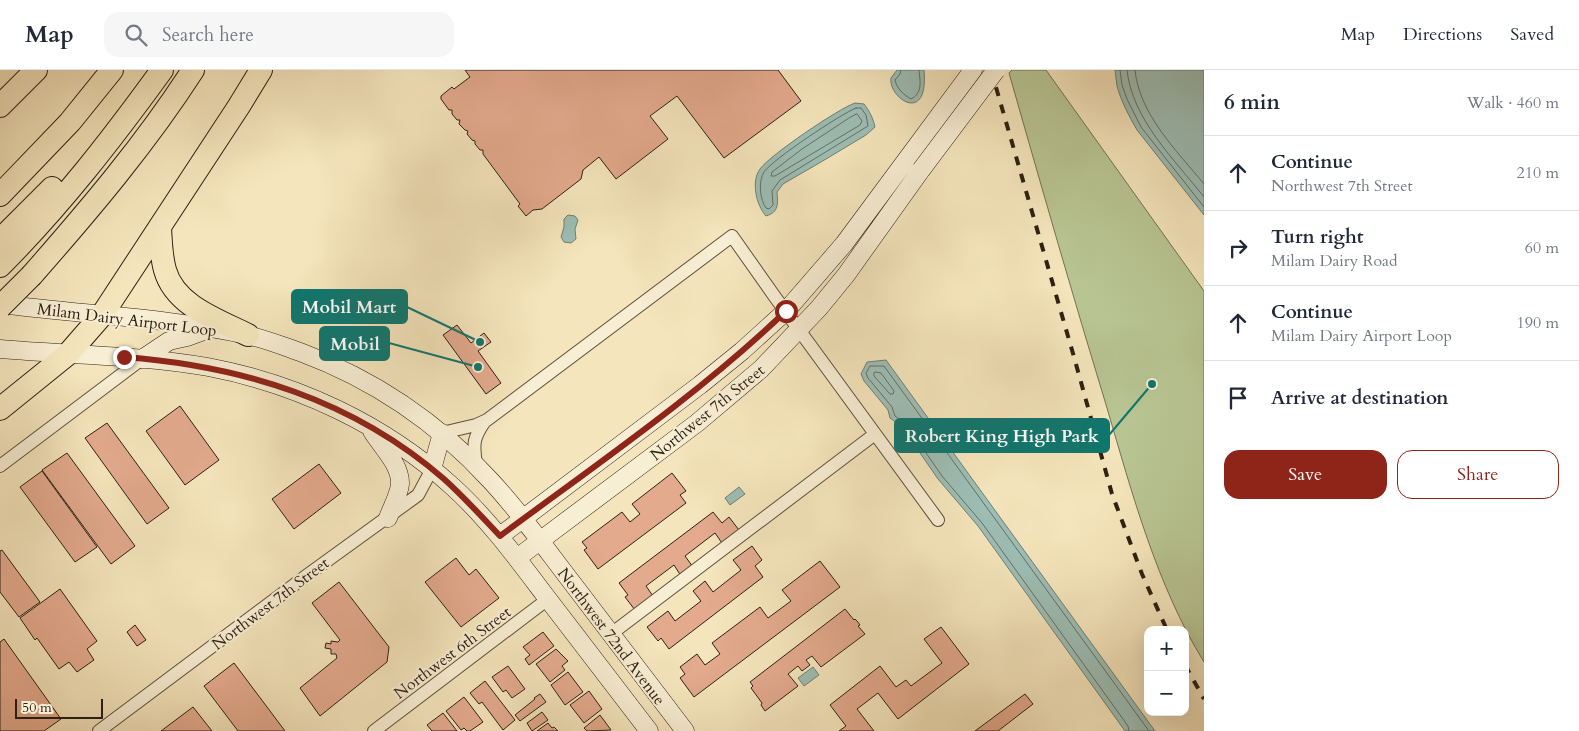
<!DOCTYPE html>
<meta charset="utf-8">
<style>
:root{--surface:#fff;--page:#f6f6f7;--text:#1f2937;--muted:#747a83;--line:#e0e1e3;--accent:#8f2418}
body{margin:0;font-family:Cardo,serif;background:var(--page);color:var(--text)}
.controls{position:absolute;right:15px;bottom:15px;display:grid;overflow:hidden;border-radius:10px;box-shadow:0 5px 20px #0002}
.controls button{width:45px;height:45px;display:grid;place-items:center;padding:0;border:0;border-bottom:1px solid var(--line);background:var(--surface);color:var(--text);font:25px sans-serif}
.scale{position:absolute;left:15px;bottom:12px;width:88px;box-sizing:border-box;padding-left:5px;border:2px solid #2d2014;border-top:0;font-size:14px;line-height:18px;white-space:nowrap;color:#2d2014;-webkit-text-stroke:4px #f8eed3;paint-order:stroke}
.stop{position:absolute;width:15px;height:15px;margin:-11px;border:4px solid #8f2418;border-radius:50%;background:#fff}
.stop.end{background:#8f2418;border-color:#fff;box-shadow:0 1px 5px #0008}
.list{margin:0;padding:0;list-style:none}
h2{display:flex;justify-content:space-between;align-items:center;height:65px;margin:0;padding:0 20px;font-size:21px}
h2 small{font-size:16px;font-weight:400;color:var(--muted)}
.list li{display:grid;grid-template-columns:32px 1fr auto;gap:15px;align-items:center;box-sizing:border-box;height:75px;padding:0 20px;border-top:1px solid var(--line)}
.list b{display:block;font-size:19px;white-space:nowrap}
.list p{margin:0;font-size:16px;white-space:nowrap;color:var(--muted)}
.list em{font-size:16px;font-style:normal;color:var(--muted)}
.actions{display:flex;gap:10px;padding:15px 20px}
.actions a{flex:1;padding:11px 0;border:1px solid var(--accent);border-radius:15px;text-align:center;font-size:18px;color:var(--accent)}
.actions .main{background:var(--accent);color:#fff}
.icon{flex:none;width:28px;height:28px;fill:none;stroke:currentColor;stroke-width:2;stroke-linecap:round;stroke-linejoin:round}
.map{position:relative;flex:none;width:1204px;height:661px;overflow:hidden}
header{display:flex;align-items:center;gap:30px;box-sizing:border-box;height:70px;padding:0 25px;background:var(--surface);border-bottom:1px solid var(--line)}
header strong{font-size:24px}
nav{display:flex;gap:28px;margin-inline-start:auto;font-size:18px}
.search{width:350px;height:45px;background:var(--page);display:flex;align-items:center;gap:12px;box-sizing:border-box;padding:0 18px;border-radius:15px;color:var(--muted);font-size:19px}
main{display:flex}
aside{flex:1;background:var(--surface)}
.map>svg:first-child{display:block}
</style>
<header>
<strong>Map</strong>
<div class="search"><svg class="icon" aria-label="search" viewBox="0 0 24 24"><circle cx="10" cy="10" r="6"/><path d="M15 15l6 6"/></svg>Search here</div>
<nav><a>Map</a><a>Directions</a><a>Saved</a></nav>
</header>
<main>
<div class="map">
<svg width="1204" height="661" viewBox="0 0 1204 661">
<rect width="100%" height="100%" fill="#f5e5bc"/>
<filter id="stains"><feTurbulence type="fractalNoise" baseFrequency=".004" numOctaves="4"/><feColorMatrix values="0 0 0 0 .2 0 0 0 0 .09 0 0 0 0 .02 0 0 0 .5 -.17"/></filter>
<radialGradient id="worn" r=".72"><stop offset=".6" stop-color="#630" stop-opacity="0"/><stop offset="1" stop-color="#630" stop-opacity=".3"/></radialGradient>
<path fill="#b8c593" stroke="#727254" d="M1012,0H1046L1204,221V592C1157,516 1132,423 1107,338C1073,227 1041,115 1009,3Z"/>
<path fill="#9dbeb5" stroke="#707f75" d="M897,0H924C929,56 888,28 891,8Z
M1115,0H1204V145L1137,60C1129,46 1121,31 1117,16C1116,11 1116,5 1115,0Z
M855,33L864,34C870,42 873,48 875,57L866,65L821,92L783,114L777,122C778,134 779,142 766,146C756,135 751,111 760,99C770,85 838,39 855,33Z
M568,145L575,146L578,150L575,159L576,169L571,173L564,172L561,167L564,157V149Z
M886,290L1155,661H1125L978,456L938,409L911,370L907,368L898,354L890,348L888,340L864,311L861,304L867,292Z
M739,417L745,424L730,435L725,428Z
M813,597L819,605L804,616L798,608Z"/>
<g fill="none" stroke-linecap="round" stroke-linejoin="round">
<path stroke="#656f64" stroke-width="1" d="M901,0L900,4L895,10C897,19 904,25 911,29C923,23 920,11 919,0
M1120,0L1122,15L1127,29L1141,57L1204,137
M1127,0C1132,49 1174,89 1204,127
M1135,0C1139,44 1177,81 1204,114
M856,38H861L866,45L868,56L780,110L772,121L773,135L769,139L766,138C760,130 758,111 764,102C773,89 841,44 856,38Z
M857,44L862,51L860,55L775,106H771L772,102L802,79L849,48Z
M876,302L881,303L894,321L893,324H890L874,306V303Z
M1129,661L1128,656L982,453L942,406L915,367L908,362L902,351L895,346L892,337L868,308L866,303L870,296H884L1149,661"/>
</g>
<path fill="#e3aa8d" stroke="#2d2014" d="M465,0H778L801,31L724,88L677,26L650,46L668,69L616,109L599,87L583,100L581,109L542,139L533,140L526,146L518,136L520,134L483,84V80H480L475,74V71L472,70L467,64L468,61L465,60L459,54L460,50H457L452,44V40H449L441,29V26L452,17L454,19L470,7Z
M457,255L471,273L484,263L491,272L478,281L501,313L486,324L443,265Z
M180,336L219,390L185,415L146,361Z
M107,353L169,438L147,454L85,368Z
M67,383L135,476L111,494L42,400Z
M319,394L341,423L294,459L272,429Z
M42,401L97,477L75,492L20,417Z
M672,403L686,421L680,425L686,433L598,499L584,480L587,478L582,472L622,442L630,452L640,444L632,434Z
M713,442L722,453L729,447L739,460L722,473L715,463L685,486L693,497L681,506L674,495L646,516L653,526L635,540L625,527L628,525L619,513Z
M752,476L762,490L755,496L763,507L669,579L661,568L658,571L647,557L668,541L675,551L701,531L693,521L705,511L713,522L741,500L733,490Z
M2,480L40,532L19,547L0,522V481Z
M456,488L469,505L476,499L499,528L461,557L425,512Z
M820,491L840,517L694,627L680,608L685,604L680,597L697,584L705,595L720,584L712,573L760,537L768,548L791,531L782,520Z
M339,512L389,577L387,592L320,646L300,618L337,588L336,584H331V579L325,578L326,573L331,574V571L338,572L340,570L312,533Z
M60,519L97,571L87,579L94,590L77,602L69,592L59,599L37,568L35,570L20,548Z
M845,539L854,550L855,549L857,551L860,555L858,556L865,564L821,597L812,586L806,590L810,595L802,601L798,596L788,604L798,616L765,641L761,635L762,633L751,618L753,616L750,612Z
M135,555L146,570L137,576L127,562Z
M941,557L969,594L898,649L878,623L857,639L874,661H839L846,656L830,635L880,596L896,617L906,610L911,616L942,593L924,569Z
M543,562L554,576L529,595L525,589L530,585L523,577Z
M4,569L61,649L44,661H0V572Z
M556,579L568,591L562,596L565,600L550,612L536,594Z
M234,593L285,661H238L204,616Z
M508,596L525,619L512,628L506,620L503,622L492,607Z
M568,602L583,622L565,635L551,615Z
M485,611L515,650L503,660L482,632L479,634L470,623Z
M589,621L602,639L584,653L570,635Z
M540,624L546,632L520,651L515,645L535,629L534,628Z
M1025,624L1033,634L998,661H975Z
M464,627L483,652L470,661H467L464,658L461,660L446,641Z
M193,637L212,661H161Z
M542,642L548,650L532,661L527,653Z
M443,643L457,661H432L427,655Z
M600,645L611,660L587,661L584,658Z
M548,653L552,658L554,657L558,661H537Z"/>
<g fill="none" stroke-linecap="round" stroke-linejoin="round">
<defs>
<path id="street" d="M442,363L476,355L487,350L732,166L775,227L938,450
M476,394C473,374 473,368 485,351
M0,396L142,289
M611,564L875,364
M99,661L306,506L418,425L432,399
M374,661L548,529"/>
<path id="secondary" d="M0,234C82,245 166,247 247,265C265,269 283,276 300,282C373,309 437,352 490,410C520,442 546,479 573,514C610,563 648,612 685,661
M0,279C69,285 139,285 208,297C298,314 385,355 453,417C488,449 516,487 544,524C579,569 614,615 649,661
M142,289L169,271L187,267L209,259
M372,361C381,376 401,395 400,414C399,425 392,437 388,448
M432,399L442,363
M500,466L700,315L742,281L786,241L844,174L973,0
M517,488L697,353L761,299L819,238L846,205L921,100"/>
<path id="highway" d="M0,36L36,0
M0,125L70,52L112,0
M160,158C161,172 161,186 165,200C175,236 218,250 248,265
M0,170L52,118
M0,196C60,136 112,69 162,0
M32,205C90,139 146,73 193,0
M0,339L68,284L102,245L239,36L261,0"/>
</defs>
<use href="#street" stroke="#5f513e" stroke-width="14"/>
<use href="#secondary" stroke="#2d2014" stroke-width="19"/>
<use href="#highway" stroke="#2d2014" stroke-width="24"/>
<use href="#street" stroke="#f8eed3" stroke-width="12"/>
<use href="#secondary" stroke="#f8eed3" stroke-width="18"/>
<use href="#highway" stroke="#f5e5bc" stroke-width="22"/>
<path stroke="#2d2014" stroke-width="4" stroke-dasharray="9 9" stroke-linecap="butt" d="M991,0L1074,287L1112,424L1142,504L1167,560
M1185,595L1204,629"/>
<defs>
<path id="secondary-bridge" d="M921,100L996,0"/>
<path id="highway-bridge" d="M0,237L32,205"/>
</defs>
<use href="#secondary-bridge" stroke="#2d2014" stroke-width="19" stroke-linecap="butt"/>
<use href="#highway-bridge" stroke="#2d2014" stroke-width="24" stroke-linecap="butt"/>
<use href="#secondary-bridge" stroke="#f8eed3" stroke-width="18"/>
<use href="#highway-bridge" stroke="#f5e5bc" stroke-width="22"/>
</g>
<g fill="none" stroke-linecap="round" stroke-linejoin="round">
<path stroke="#8f2418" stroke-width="6" d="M124,287C243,296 353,330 444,409C464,427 482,447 500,466C597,394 698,325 786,241"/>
</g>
<g text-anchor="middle" stroke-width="4" stroke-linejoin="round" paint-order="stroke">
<g font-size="16" fill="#2d2014" stroke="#f8eed3">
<text transform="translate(127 249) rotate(7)" y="6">Milam Dairy Airport Loop</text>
<text transform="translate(707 342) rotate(-39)" y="6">Northwest 7th Street</text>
<text transform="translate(270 533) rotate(-37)" y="6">Northwest 7th Street</text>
<text transform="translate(612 566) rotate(53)" y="6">Northwest 72nd Avenue</text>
<text transform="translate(452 582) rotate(-37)" y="6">Northwest 6th Street</text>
</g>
</g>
<path fill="none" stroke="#0f766e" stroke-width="2" d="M480 272L407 237M478 297L389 273M1152 314L1109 365"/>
<g fill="#0f766e" stroke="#f8eed3" stroke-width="2">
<circle cx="480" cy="272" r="5"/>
<circle cx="478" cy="297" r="5"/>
<circle cx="1152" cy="314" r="5"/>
</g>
<g fill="#0f766e" stroke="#0f766e" stroke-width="2">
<rect x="292" y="220" width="115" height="33" rx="5"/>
<rect x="320" y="257" width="69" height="33" rx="5"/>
<rect x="895" y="349" width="214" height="33" rx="5"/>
</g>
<g font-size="18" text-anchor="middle" font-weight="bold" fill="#fff">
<text x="349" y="243">Mobil Mart</text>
<text x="355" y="280">Mobil</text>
<text x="1002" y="372">Robert King High Park</text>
</g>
<rect width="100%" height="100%" filter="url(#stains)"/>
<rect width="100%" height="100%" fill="url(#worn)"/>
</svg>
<div class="controls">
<button>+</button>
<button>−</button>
</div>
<div class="scale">50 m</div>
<div class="stop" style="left:786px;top:241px"></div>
<div class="stop end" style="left:124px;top:287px"></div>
</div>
<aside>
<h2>6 min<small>Walk · 460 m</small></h2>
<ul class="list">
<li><svg class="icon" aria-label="ahead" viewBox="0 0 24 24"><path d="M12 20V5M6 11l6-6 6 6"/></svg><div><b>Continue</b><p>Northwest 7th Street</p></div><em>210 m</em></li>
<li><svg class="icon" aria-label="right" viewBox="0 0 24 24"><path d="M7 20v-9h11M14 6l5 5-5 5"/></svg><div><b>Turn right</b><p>Milam Dairy Road</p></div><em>60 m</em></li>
<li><svg class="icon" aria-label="ahead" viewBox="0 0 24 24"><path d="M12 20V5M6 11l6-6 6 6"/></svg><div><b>Continue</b><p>Milam Dairy Airport Loop</p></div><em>190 m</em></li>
<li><svg class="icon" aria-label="arrive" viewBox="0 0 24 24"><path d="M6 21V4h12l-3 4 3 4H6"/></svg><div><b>Arrive at destination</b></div></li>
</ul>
<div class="actions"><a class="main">Save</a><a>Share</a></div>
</aside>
</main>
